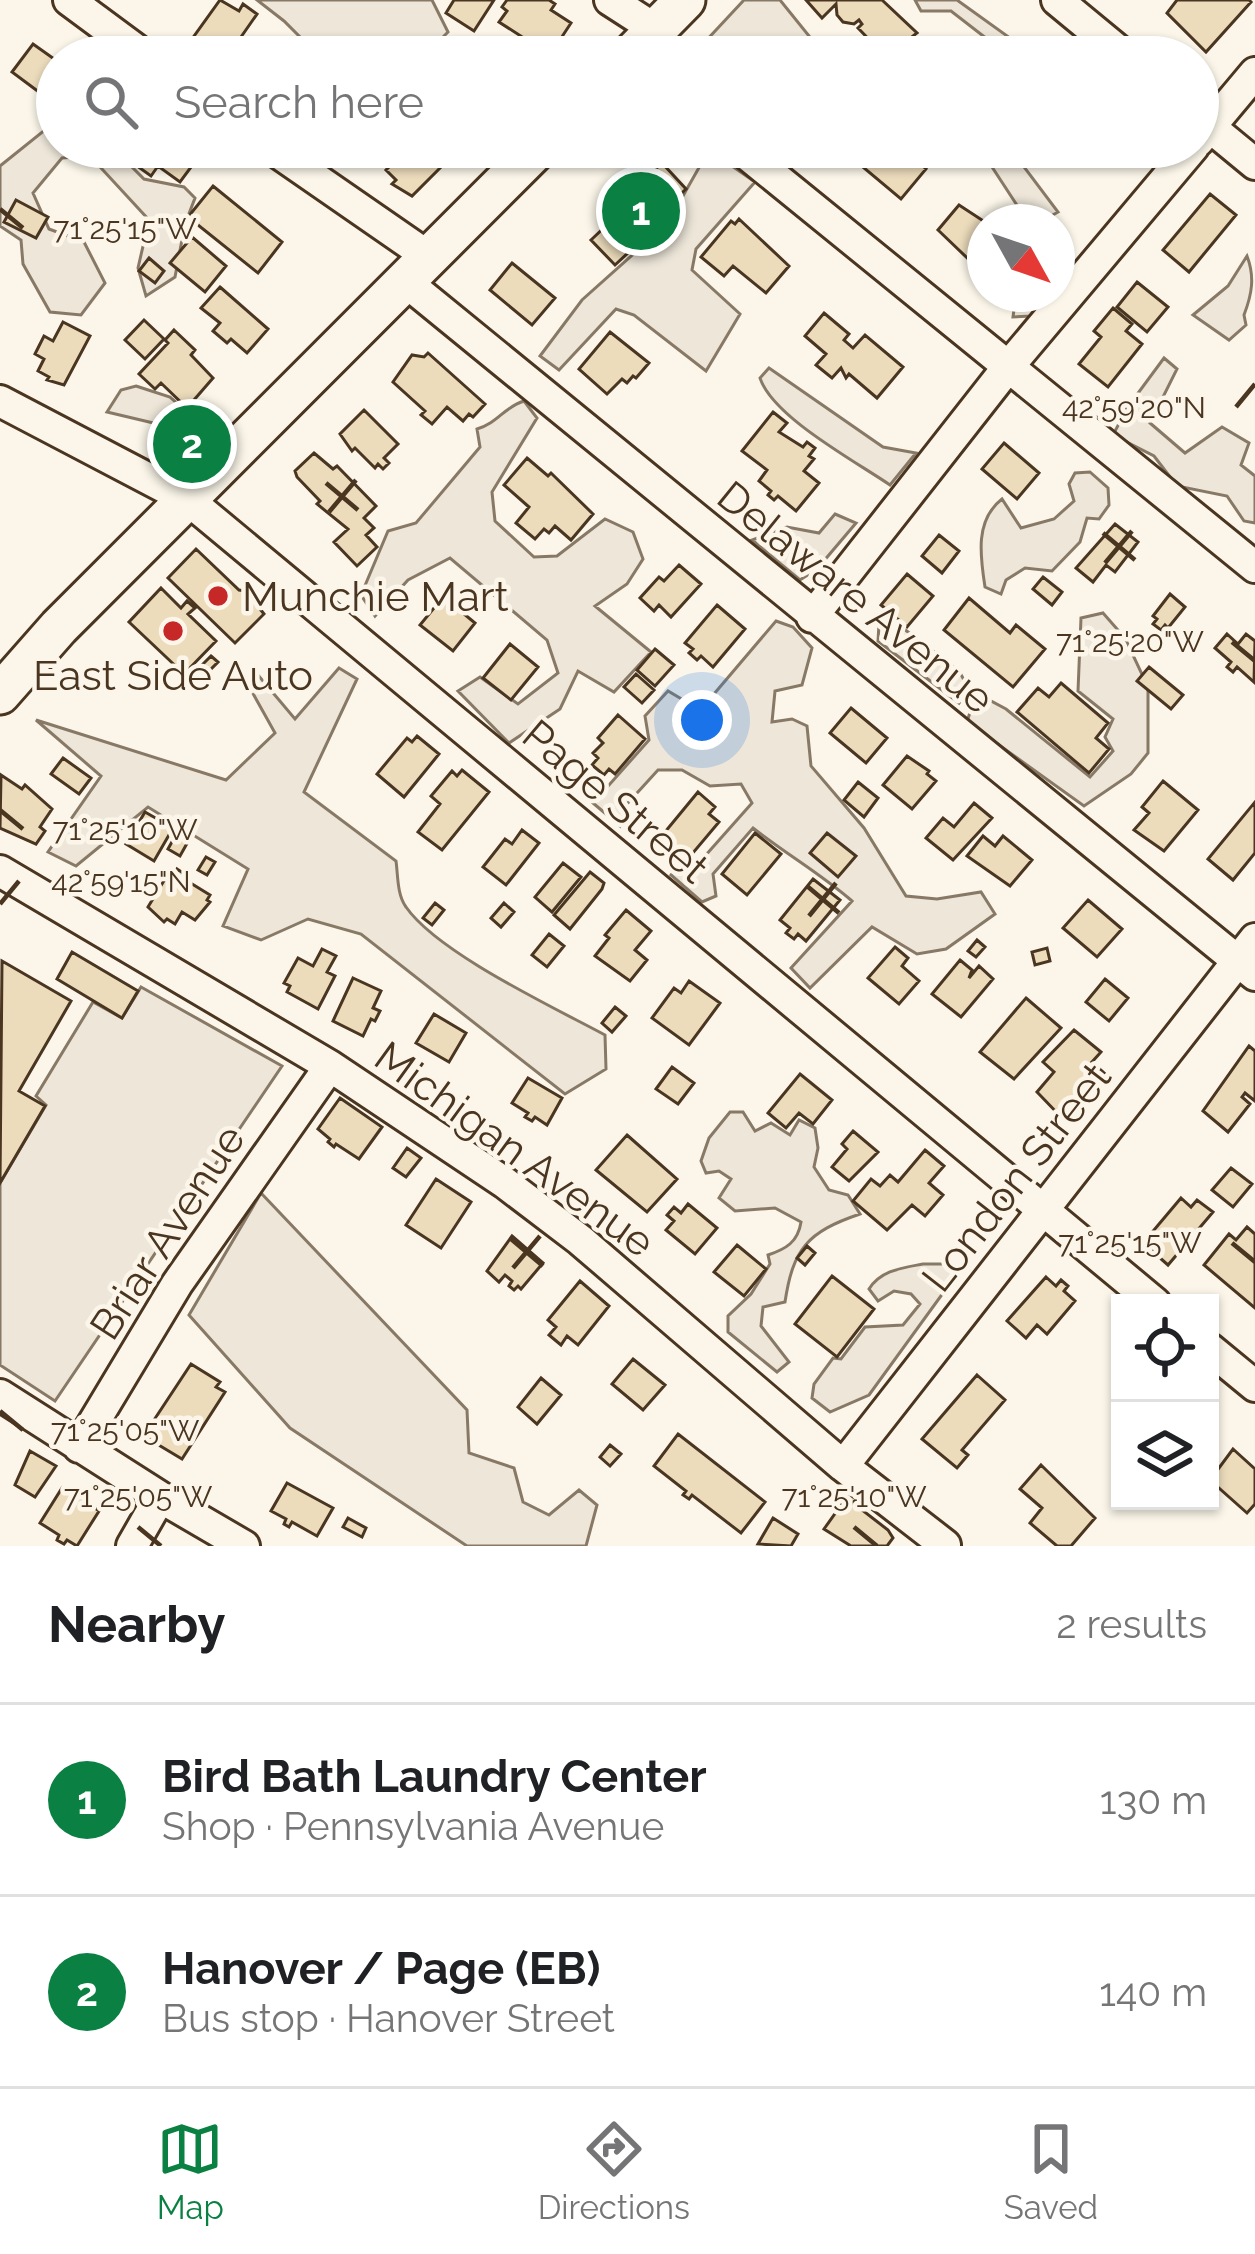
<!DOCTYPE html>
<meta charset="utf-8">
<style>
:root{--surface:#fff;--page:#f2f2f2;--text:#202124;--muted:#757577;--line:#e0e0e0;--accent:#0b8043}
body{margin:0;font-family:Raleway,sans-serif;background:var(--page);color:var(--text)}
.controls{position:absolute;right:36px;bottom:36px;display:grid;overflow:hidden;border-radius:0px;box-shadow:0 3px 9px #0004}
.controls button{width:108px;height:108px;display:grid;place-items:center;padding:0;border:0;border-bottom:3px solid var(--line);background:var(--surface);color:var(--text);font:60px sans-serif}
.compass{position:absolute;left:967px;top:204px;width:108px;height:108px;border-radius:50%;background:var(--surface);box-shadow:0 3px 9px #0004;rotate:130deg}
.you{position:absolute;left:702px;top:720px;width:42px;height:42px;margin:-30px;border:9px solid #fff;border-radius:50%;background:#1a73e8;box-shadow:0 0 0 18px #1a73e833}
.badge{display:grid;place-items:center;width:78px;height:78px;border-radius:50%;background:var(--accent);color:#fff;font-size:39px;font-weight:700}
.pin{position:absolute;translate:-50% -50%;border:6px solid #fff;box-shadow:0 3px 12px #0006}
.list{margin:0;padding:0;list-style:none}
h2{display:flex;justify-content:space-between;align-items:center;height:156px;margin:0;padding:0 48px;font-size:51px}
h2 small{font-size:39px;font-weight:400;color:var(--muted)}
.list li{display:grid;grid-template-columns:78px 1fr auto;gap:36px;align-items:center;box-sizing:border-box;height:192px;padding:0 48px;border-top:3px solid var(--line)}
.list b{display:block;font-size:45px;white-space:nowrap}
.list p{margin:0;font-size:39px;white-space:nowrap;color:var(--muted)}
.list em{font-size:39px;font-style:normal;color:var(--muted)}
.icon{flex:none;width:66px;height:66px;fill:none;stroke:currentColor;stroke-width:2;stroke-linecap:round;stroke-linejoin:round}
.map{position:relative;flex:none;width:1255px;height:1546px;overflow:hidden}
.search{position:absolute;background:var(--surface);box-shadow:0 3px 9px #0004;left:36px;right:36px;top:36px;height:132px;display:flex;align-items:center;gap:30px;box-sizing:border-box;padding:0 42px;border-radius:66px;color:var(--muted);font-size:45px}
.sheet{height:540px;background:var(--surface)}
nav{display:flex;justify-content:space-around;align-items:center;box-sizing:border-box;height:168px;border-top:3px solid var(--line);background:var(--surface);font-size:33px;color:var(--muted)}
nav a{display:grid;justify-items:center;gap:6px}
nav .on{color:var(--accent)}
.map>svg:first-child{display:block}
</style>
<div class="map">
<svg width="1255" height="1546" viewBox="0 0 1255 1546">
<rect width="100%" height="100%" fill="#fbf6e9"/>
<path fill="#ede6d9" stroke="#887966" stroke-width="3" d="M257,0H432L448,32L423,57H320L284,21Z
M744,0H780L826,57H716L703,44Z
M915,0H957L1010,38L1005,57H984L991,42L951,11H921Z
M51,125L57,126V147H112L144,179L184,187L195,198L185,224L175,277L146,296L138,268L149,220L90,156L62,158L33,193L49,229L84,242L105,283L81,315L50,312L23,264L21,240L0,226V166Z
M979,147H1009L1058,212L1040,222H1028Z
M709,150L755,182L696,249L692,270L740,314L706,371L634,315L616,309L559,370L540,356L582,300L667,224Z
M1247,256C1255,277 1252,294 1244,315L1246,325L1229,340L1193,315L1228,286Z
M1016,294H1048L1031,316L1013,317Z
M1164,358L1177,369L1150,423L1185,453L1222,427L1249,443L1241,465L1255,476V523L1244,521L1227,496L1177,486L1154,456L1113,435L1127,408Z
M769,368L883,447L916,453L890,485C855,461 773,417 760,378Z
M136,386L170,397L194,418L183,430L107,412L121,390Z
M524,401L537,418L492,492L495,521L534,557L557,556L605,519L633,532L643,559L627,584L595,606L651,652L614,692L578,671L560,709L509,743L458,691L480,677L518,704L558,673L547,640L450,558L408,580L375,616L361,595L388,531L416,523L480,447L477,429C498,423 504,407 524,401Z
M1090,472L1108,488L1109,505L1099,519L1087,518L1080,542L1052,571L1025,568L1006,580L1001,594L985,587C980,555 975,520 1002,499L1021,528L1054,519L1074,501L1069,484L1075,473Z
M835,514L856,523L817,569L800,580L752,540L787,527L819,533Z
M1103,613L1125,638L1148,687V753L1131,774L1084,806L967,722L976,693L1006,709L1090,777L1113,751L1105,737L1113,719L1078,691L1081,618Z
M891,619L959,671L969,689L959,703L878,641L879,624Z
M776,621L793,627L812,648L802,685L775,691L772,722L792,719L807,726L811,766L864,828L906,896L937,899L981,892L995,914L946,949L917,954L872,927L810,988L791,968L852,901C821,874 786,854 753,828L713,874L716,896L702,902L671,875L679,864L697,865L752,803L741,784L710,786L682,770H658L627,804L620,826L593,803L649,740L645,716L668,691L690,704L708,701Z
M339,668L357,679L304,792L396,861C398,875 397,895 406,907C438,953 553,1007 605,1035L606,1069L565,1094L361,934L308,919L261,940L223,926L248,869L148,807L76,866L48,852L101,776L36,720L226,780L275,733L251,690L258,675L295,719Z
M141,987L282,1066L55,1401L0,1365V1183L46,1105L36,1096L93,1002L122,1018Z
M730,1112H743L755,1131L771,1123L790,1135L799,1120L815,1128L818,1148L814,1167L829,1190L848,1195L860,1214C807,1232 793,1249 785,1302L763,1307L761,1326L789,1362L777,1372L728,1332V1316L751,1294L770,1264L768,1255C786,1249 798,1242 801,1222L775,1208L735,1211L719,1198L731,1179L719,1171L706,1173L701,1161L709,1138Z
M261,1193L467,1410L469,1453L514,1468L523,1502L549,1515L579,1490L597,1505L586,1546H467L290,1428L189,1315Z
M923,1264H949L954,1278L869,1395L830,1412L812,1398L814,1384L833,1358L841,1359L865,1327L903,1325L920,1304L911,1294L894,1291L878,1301L869,1289C881,1270 902,1268 923,1264Z"/>
<path fill="#ecdcbc" stroke="#4a3520" stroke-width="3" d="M220,0L239,11L243,4L257,14L227,57H203L187,46Z
M454,0H494L474,31L446,13Z
M507,0H549L555,4L551,10L571,23L550,55L499,22L507,11L502,7Z
M806,0H882L917,33L886,57L858,28L862,24L859,20L854,24L843,22L837,15L836,4L822,18Z
M1177,0H1249L1251,2L1206,52L1167,13Z
M33,44L57,61V83L47,98L12,72Z
M124,147H189L200,155L180,182L158,166L151,176L133,163L137,156Z
M408,147H438L449,159L412,196L392,184L396,180L386,170L395,161L392,158Z
M839,147H902L926,169L901,199Z
M662,163L686,189L653,220L658,225L615,265L591,240L630,203L626,197Z
M213,186L282,242L258,273L188,217Z
M1210,194L1236,215L1189,272L1163,250Z
M16,200L48,217L36,238L4,222Z
M959,205L985,222V275L938,230Z
M739,219L789,266L766,293L733,266L724,276L701,257L731,221L735,224Z
M192,237L226,266L205,292L170,263Z
M149,258L164,271L155,283L139,271Z
M512,263L555,298L532,325L490,290Z
M1137,282L1168,307L1147,332L1117,307Z
M220,287L268,329L247,353L231,339L227,343L213,331L220,323L201,308Z
M1113,308L1132,324L1126,331L1142,344L1108,387L1079,364L1101,337L1094,331Z
M824,313L849,334L844,340L853,348L865,335L903,367L877,398L849,374L846,378L841,368L832,378L816,365L826,354L805,336Z
M144,320L164,339L145,359L125,340Z
M63,322L90,336L64,385L47,380L49,377L38,371L44,359L35,354L44,336L53,341Z
M174,330L195,350L191,355L213,378L187,408L161,383L155,389L139,374L168,343L165,340Z
M610,332L649,363L636,378L633,376L627,383L622,379L607,394L579,369Z
M428,353L485,404L473,417L469,414L463,421L447,407L432,424L421,415L425,411L393,382L412,355L424,357Z
M364,410L398,444L384,458L389,463L383,469L378,464L375,468L355,448L352,451L340,434Z
M773,412L787,423L779,432L803,447L807,442L815,448L809,456L814,459L804,471L819,483L796,511L778,496L774,500L768,495L771,491L759,481L767,470L742,451Z
M1004,443L1039,473L1017,499L982,469Z
M314,453L333,469L337,466L376,506L364,518L374,528L366,535L377,547L357,566L334,542L348,529L317,504L320,501L297,477L295,471Z
M527,458L548,476L551,473L593,514L571,540L555,526L549,533L544,529L535,539L516,523L529,507L504,485Z
M1115,524L1138,542L1115,572L1106,565L1093,582L1076,568Z
M939,535L959,551L942,573L922,556Z
M196,549L239,590L246,591L264,614L235,643L168,578Z
M679,565L701,584L671,617L659,605L654,611L640,598L659,577L664,581Z
M907,574L933,596L907,627L881,605Z
M1043,577L1062,592L1052,605L1033,589Z
M161,588L181,608L187,601L195,608L188,614L216,641L184,674L129,622Z
M1170,594L1185,607L1168,628L1165,625L1161,630L1153,624L1157,619L1153,616Z
M443,597L452,604L456,599L462,604L458,609L475,623L453,651L420,625Z
M969,598L1010,633L1016,625L1045,649L1013,687L944,630Z
M717,605L745,629L713,667L701,656L697,660L689,653L693,649L685,643Z
M1227,634L1238,644L1246,634L1255,641L1254,682L1237,667L1233,672L1227,667L1231,662L1215,648Z
M510,644L538,667L511,700L483,678Z
M655,649L674,665L655,686L637,670Z
M211,656L218,662L207,673L201,666Z
M1149,667L1183,695L1171,709L1137,681Z
M636,674L654,690L642,703L624,687Z
M1061,683L1108,723L1096,738L1109,749L1089,773L1017,712L1038,688L1049,697Z
M851,708L887,738L866,763L830,733Z
M618,715L645,739L615,774L609,769L604,775L592,765L598,758L593,753L603,743L598,738Z
M417,736L439,754L404,797L377,774L407,738L412,742Z
M907,756L929,771L927,774L936,781L912,809L883,785Z
M63,758L91,778L79,794L51,774Z
M462,770L489,792L442,850L418,832L440,804L431,796L452,771L457,776Z
M1,775L22,789L25,785L52,809L40,827L45,831L36,844L0,828Z
M1163,781L1198,810L1164,851L1134,830L1149,813L1142,807Z
M858,782L878,798L864,817L844,800Z
M698,792L715,807L709,814L719,822L687,860L660,838Z
M1255,802V853L1233,880L1208,859Z
M974,803L992,818L953,860L926,838L943,818L954,827Z
M145,812L173,828L154,861L126,844Z
M522,830L539,843L506,885L483,867L505,839L512,844Z
M178,831L190,838L180,856L168,849Z
M755,833L781,854L747,895L722,874Z
M827,833L856,856L838,877L810,853Z
M983,836L995,846L1003,836L1032,860L1010,886L967,856Z
M206,857L215,862L207,875L198,870Z
M563,863L581,877L552,912L535,897Z
M177,869L186,875L184,879L210,895L207,900L210,902L195,920L182,912L175,924L167,919L164,922L148,907L165,879L170,882Z
M590,872L604,883L602,889L570,929L554,915Z
M813,879L840,900L806,941L798,934L794,939L786,933L790,928L780,920Z
M1088,900L1122,929L1097,957L1063,928Z
M435,903L444,910L432,925L423,918Z
M504,903L514,912L501,927L491,918Z
M626,910L651,931L635,950L647,960L630,981L595,956L609,938L605,935Z
M549,934L564,946L547,967L532,955Z
M977,940L985,947L976,957L968,951Z
M895,947L908,958L902,966L919,981L899,1004L868,978Z
M1047,948L1050,961L1035,965L1032,952Z
M322,949L336,956L327,972L335,976L318,1009L287,992L290,986L284,983L298,958L313,966Z
M72,952L138,991L122,1018L57,979Z
M960,960L972,970L969,978L979,966L993,979L961,1017L932,994Z
M2,961L71,1001L19,1091L45,1106L0,1183Z
M353,978L381,991L373,1008L380,1011L375,1021L371,1019L363,1036L333,1021Z
M1105,979L1128,998L1109,1021L1086,1002Z
M689,981L720,1003L689,1045L652,1018L674,988L681,993Z
M1026,998L1061,1028L1014,1079L980,1052Z
M615,1007L626,1016L612,1032L602,1023Z
M434,1014L466,1033L449,1062L416,1043Z
M1074,1030L1101,1052L1092,1062L1104,1073L1068,1117L1062,1118L1037,1092L1054,1072L1043,1062Z
M1249,1046L1255,1051V1101L1245,1093L1242,1097L1250,1104L1228,1132L1203,1111Z
M672,1067L694,1083L678,1104L656,1089Z
M800,1074L832,1100L813,1124L799,1113L786,1128L768,1113Z
M528,1078L562,1098L547,1125L535,1117L532,1121L525,1117L528,1113L512,1103Z
M340,1098L382,1127L359,1159L336,1144L334,1147L328,1142L330,1139L318,1129Z
M853,1131L878,1152L849,1181L832,1167L847,1149L842,1144Z
M627,1135L677,1179L647,1212L596,1170Z
M407,1148L421,1158L406,1177L393,1168Z
M925,1150L944,1166L929,1183L943,1195L925,1216L912,1205L887,1230L853,1201L871,1179L880,1186L890,1175L898,1182Z
M1231,1168L1252,1184L1233,1207L1212,1190Z
M436,1179L471,1202L441,1248L406,1225Z
M1181,1198L1191,1207L1197,1200L1213,1212L1168,1265L1143,1243Z
M688,1204L717,1228L695,1254L666,1230L674,1221L667,1215L674,1207L681,1213Z
M1247,1227L1255,1234V1308L1204,1265L1229,1234L1236,1240Z
M512,1236L543,1263L521,1289L518,1286L514,1290L509,1286L512,1281L505,1275L499,1282L487,1271Z
M737,1245L766,1269L744,1296L714,1272Z
M807,1246L815,1253L805,1265L797,1258Z
M832,1276L874,1309L837,1357L795,1324Z
M1046,1277L1056,1286L1061,1280L1068,1286L1064,1291L1075,1301L1047,1334L1037,1325L1026,1338L1007,1321Z
M580,1281L609,1306L578,1345L567,1336L561,1345L549,1335L556,1327L548,1320Z
M633,1359L665,1385L643,1410L612,1384Z
M191,1364L220,1382L216,1387L225,1392L182,1459L147,1438L157,1422L154,1420Z
M977,1375L1005,1400L962,1450L968,1455L957,1468L922,1439Z
M541,1378L561,1395L537,1424L518,1407Z
M678,1434L765,1502L741,1533L692,1495L689,1499L683,1495L686,1491L654,1466Z
M610,1445L621,1454L610,1466L600,1457Z
M1233,1449L1255,1469V1504L1247,1513L1210,1480Z
M30,1451L56,1466L35,1497L15,1485Z
M1041,1465L1095,1518L1071,1546H1057L1030,1523L1042,1508L1020,1489Z
M287,1483L333,1508L317,1536L292,1522L289,1527L284,1524L286,1519L271,1511Z
M62,1488L75,1497L77,1494L99,1511L77,1546L67,1540L64,1544L57,1540L59,1535L40,1523Z
M849,1494L856,1499L853,1503L888,1530L893,1538L887,1546H851L824,1529Z
M348,1518L366,1528L362,1537L343,1527Z
M773,1518L798,1534L791,1546L758,1544Z"/>
<g fill="none" stroke-linecap="round" stroke-linejoin="round">
<defs>
<path id="minor" d="M69,0L146,57
M610,0L655,29
M1057,0L1126,57
M1198,117L1255,164
M1198,141L1255,73
M270,147L429,257
M738,147L1255,567
M406,282L1255,975
M0,401L187,499L1155,1303
M812,617L1008,367L1193,147
M0,871L330,1066L505,1183L580,1240L843,1466L945,1545
M1210,1349L1255,1386
M0,1395L160,1497L244,1546
M79,1447L177,1284L330,1066
M843,1466L1255,939
M132,1546L160,1497"/>
<path id="major" d="M629,57L685,0
M0,694L59,627L539,147"/>
</defs>
<use href="#minor" stroke="#4a3520" stroke-width="36"/>
<use href="#major" stroke="#4a3520" stroke-width="45"/>
<use href="#minor" stroke="#fbf6e9" stroke-width="30"/>
<use href="#major" stroke="#fbf6e9" stroke-width="39"/>
</g>
<path fill="none" stroke="#4a3520" stroke-width="4.5" d="M0,209L23,228M1236,407L1255,384M326,483L358,510M329,512L356,480M1103,533L1135,560M1105,563L1132,531M1232,642L1255,661M0,810L23,829M807,886L839,913M0,904L19,881M809,916L836,883M511,1239L543,1266M1232,1243L1255,1262M513,1268L540,1236M0,1411L23,1430M138,1527L161,1546M854,1527L877,1546"/>
<g fill="#c62828" stroke="#fbf6e9" stroke-width="4.5">
<circle cx="218" cy="596" r="12"/>
<circle cx="173" cy="631" r="12"/>
</g>
<g text-anchor="middle" stroke-width="9" stroke-linejoin="round" paint-order="stroke">
<g font-size="42" fill="#4a3520" stroke="#fbf6e9" text-anchor="start">
<text x="242" y="611">Munchie Mart</text>
<text x="173" y="690" text-anchor="middle">East Side Auto</text>
</g>
<g font-size="42" fill="#4a3520" stroke="#fbf6e9">
<text transform="translate(856 597) rotate(39)" y="15">Delaware Avenue</text>
<text transform="translate(616 801) rotate(40)" y="15">Page Street</text>
<text transform="translate(515 1149) rotate(36)" y="15">Michigan Avenue</text>
<text transform="translate(1016 1177) rotate(-52)" y="15">London Street</text>
<text transform="translate(167 1232) rotate(-57)" y="15">Briar Avenue</text>
</g>
</g>
<g font-size="30" text-anchor="middle" fill="#4a3520" stroke="#fbf6e9" stroke-width="9" stroke-linejoin="round" paint-order="stroke">
<text x="125" y="239">71°25'15"W</text>
<text x="1134" y="418">42°59'20"N</text>
<text x="1130" y="652">71°25'20"W</text>
<text x="125" y="840">71°25'10"W</text>
<text x="121" y="892">42°59'15"N</text>
<text x="1130" y="1253">71°25'15"W</text>
<text x="125" y="1441">71°25'05"W</text>
<text x="138" y="1507">71°25'05"W</text>
<text x="854" y="1507">71°25'10"W</text>
</g>
</svg>
<div class="controls">
<button><svg class="icon" aria-label="locate" viewBox="0 0 24 24"><circle cx="12" cy="12" r="6"/><path d="M12 2v4M12 18v4M2 12h4M18 12h4"/></svg></button>
<button><svg class="icon" aria-label="layers" viewBox="0 0 24 24"><path d="M12 4l9 5-9 5-9-5zM3 14l9 5 9-5"/></svg></button>
</div>
<svg class="compass" viewBox="-18 -18 36 36"><path d="M0-13l5 13h-10z" fill="#e53935"/><path d="M0 13l5-13h-10z" fill="#757577"/></svg>
<div class="you"></div>
<div class="pin badge" style="left:641px;top:211px">1</div>
<div class="pin badge" style="left:192px;top:444px">2</div>
<div class="search"><svg class="icon" aria-label="search" viewBox="0 0 24 24"><circle cx="10" cy="10" r="6"/><path d="M15 15l6 6"/></svg>Search here</div>
</div>
<section class="sheet">
<h2>Nearby<small>2 results</small></h2>
<ul class="list">
<li><span class="badge">1</span><div><b>Bird Bath Laundry Center</b><p>Shop · Pennsylvania Avenue</p></div><em>130 m</em></li>
<li><span class="badge">2</span><div><b>Hanover / Page (EB)</b><p>Bus stop · Hanover Street</p></div><em>140 m</em></li>
</ul>
</section>
<nav>
<a class="on"><svg class="icon" aria-label="map" viewBox="0 0 24 24"><path d="M3 6l6-2 6 2 6-2v14l-6 2-6-2-6 2zM9 4v14M15 6v14"/></svg>Map</a>
<a><svg class="icon" aria-label="directions" viewBox="0 0 24 24"><path d="M12 3l9 9-9 9-9-9zM9 14v-3h6M13 9l2 2-2 2"/></svg>Directions</a>
<a><svg class="icon" aria-label="saved" viewBox="0 0 24 24"><path d="M7 4h10v16l-5-4-5 4z"/></svg>Saved</a>
</nav>
